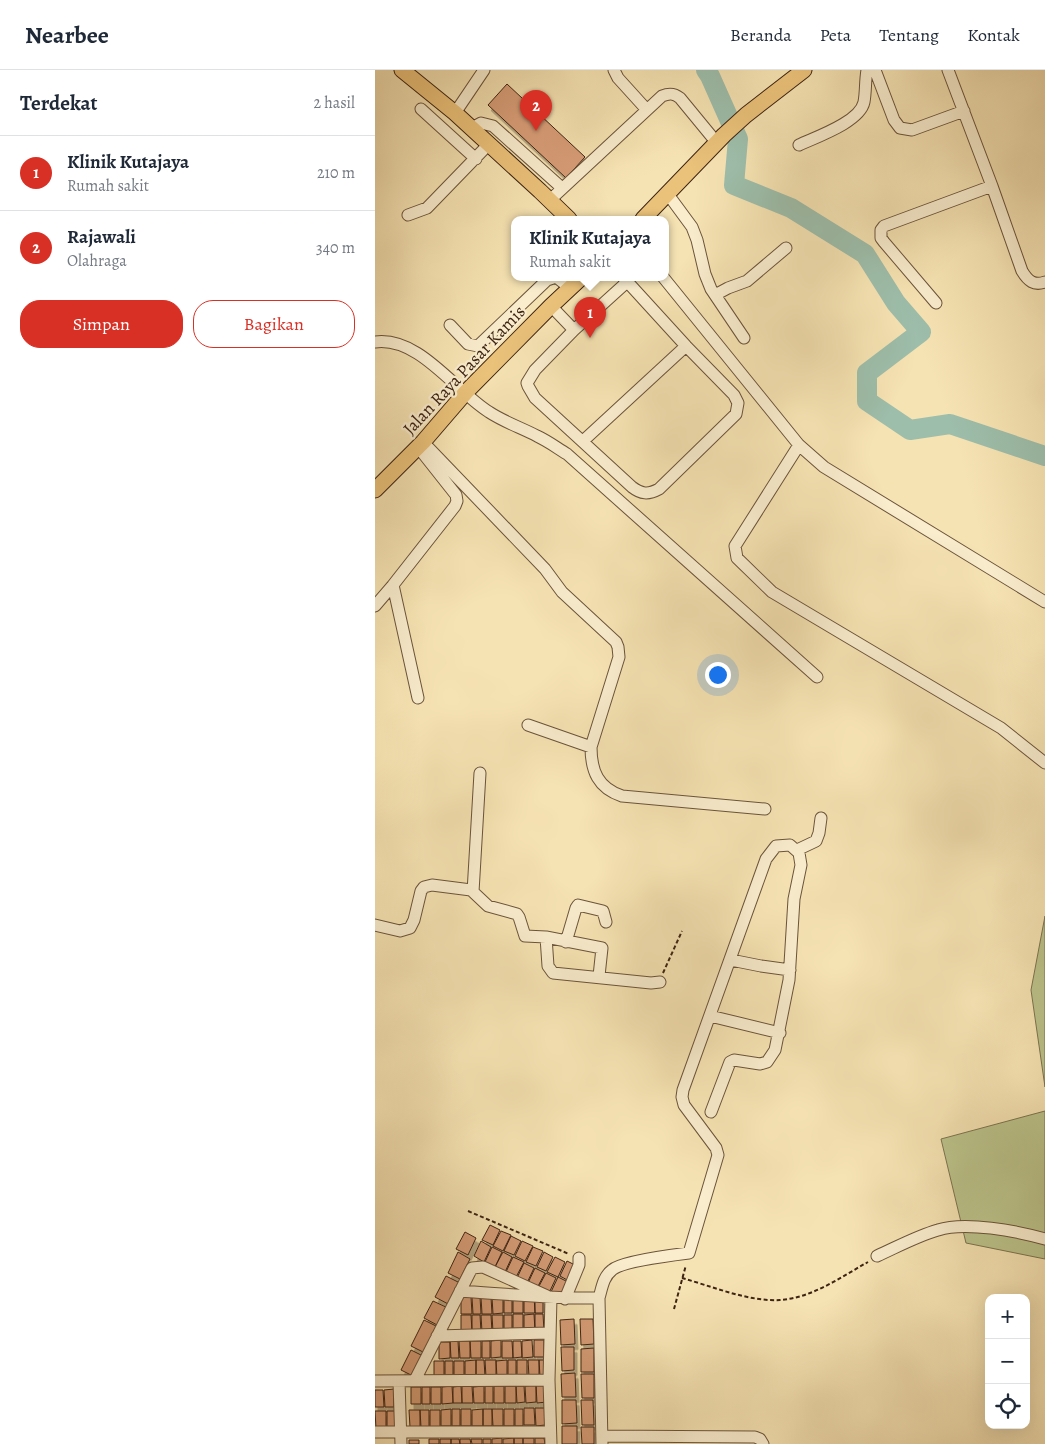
<!DOCTYPE html>
<html lang="id">
<meta charset="utf-8">
<style>
:root{--surface:#fff;--page:#f2f2f3;--text:#1f2937;--muted:#747a83;--line:#e0e1e3;--accent:#d93025}
body{margin:0;font-family:Alegreya,serif;background:var(--page);color:var(--text)}
.controls{position:absolute;right:15px;bottom:15px;display:grid;overflow:hidden;border-radius:10px;box-shadow:0 5px 20px #0002}
.controls button{width:45px;height:45px;display:grid;place-items:center;padding:0;border:0;border-bottom:1px solid var(--line);background:var(--surface);color:var(--text);font:25px sans-serif}
.you{position:absolute;left:342px;top:604px;width:18px;height:18px;margin:-12px;border:4px solid #fff;border-radius:50%;background:#1a73e8;box-shadow:0 0 0 8px #1a73e833}
.badge{display:grid;place-items:center;width:32px;height:32px;border-radius:50%;background:var(--accent);color:#fff;font-size:16px;font-weight:700}
.pin{position:absolute;translate:-50% -41px;filter:drop-shadow(0 1px 2px #0008)}
.pin::after{content:'';position:absolute;top:26px;width:18px;height:15px;background:inherit;clip-path:polygon(0 0,100% 0,50% 100%)}
.popup{position:absolute;left:136px;top:146px;width:158px;height:65px;box-sizing:border-box;display:grid;place-content:center;border-radius:10px;background:var(--surface);filter:drop-shadow(0 1px 4px #0005);font-size:16px;white-space:nowrap;color:var(--muted)}
.popup b{font-size:19px;color:var(--text)}
.popup::after{content:'';position:absolute;left:50%;top:100%;margin-left:-10px;border:10px solid transparent;border-top-color:var(--surface)}
.list{margin:0;padding:0;list-style:none}
h2{display:flex;justify-content:space-between;align-items:center;height:65px;margin:0;padding:0 20px;font-size:21px}
h2 small{font-size:16px;font-weight:400;color:var(--muted)}
.list li{display:grid;grid-template-columns:32px 1fr auto;gap:15px;align-items:center;box-sizing:border-box;height:75px;padding:0 20px;border-top:1px solid var(--line)}
.list b{display:block;font-size:19px;white-space:nowrap}
.list p{margin:0;font-size:16px;white-space:nowrap;color:var(--muted)}
.list em{font-size:16px;font-style:normal;color:var(--muted)}
.actions{display:flex;gap:10px;padding:15px 20px}
.actions a{flex:1;padding:11px 0;border:1px solid var(--accent);border-radius:20px;text-align:center;font-size:18px;color:var(--accent)}
.actions .main{background:var(--accent);color:#fff}
.icon{flex:none;width:28px;height:28px;fill:none;stroke:currentColor;stroke-width:2;stroke-linecap:round;stroke-linejoin:round}
.map{position:relative;flex:none;width:670px;height:1374px;overflow:hidden}
header{display:flex;align-items:center;gap:30px;box-sizing:border-box;height:70px;padding:0 25px;background:var(--surface);border-bottom:1px solid var(--line)}
header strong{font-size:24px}
nav{display:flex;gap:28px;margin-inline-start:auto;font-size:18px}
main{display:flex}
aside{flex:1;background:var(--surface)}
.map>svg:first-child{display:block}
</style>
<header>
<strong>Nearbee</strong>
<nav><a>Beranda</a><a>Peta</a><a>Tentang</a><a>Kontak</a></nav>
</header>
<main>
<aside>
<h2>Terdekat<small>2 hasil</small></h2>
<ul class="list">
<li><span class="badge">1</span><div><b>Klinik Kutajaya</b><p>Rumah sakit</p></div><em>210 m</em></li>
<li><span class="badge">2</span><div><b>Rajawali</b><p>Olahraga</p></div><em>340 m</em></li>
</ul>
<div class="actions"><a class="main">Simpan</a><a>Bagikan</a></div>
</aside>
<div class="map">
<svg width="670" height="1374" viewBox="0 0 670 1374">
<defs>
<filter id="shadow"><feDropShadow dx="3" dy="5.5" stdDeviation="0" flood-color="#0004"/></filter>
</defs>
<rect width="100%" height="100%" fill="#f6e3b3"/>
<filter id="stains"><feTurbulence type="fractalNoise" baseFrequency=".004" numOctaves="4"/><feColorMatrix values="0 0 0 0 .2 0 0 0 0 .09 0 0 0 0 .02 0 0 0 .5 -.17"/></filter>
<radialGradient id="worn" r=".72"><stop offset=".6" stop-color="#630" stop-opacity="0"/><stop offset="1" stop-color="#630" stop-opacity=".3"/></radialGradient>
<path fill="#bcc48c" stroke="#7c7450" d="M670,846V1017L656,920Z
M670,1041V1189L591,1173L566,1069Z"/>
<g fill="none" stroke-linecap="round" stroke-linejoin="round">
<path stroke="#9dbeab" stroke-width="20" d="M331,0L335,6L363,69L359,115L416,138L490,184L521,233L546,262L492,303V331L535,360L575,354L670,386"/>
</g>
<path fill="#d79d77" stroke="#3d2313" filter="url(#shadow)" d="M132,14L210,87L191,108L113,35Z
M115,1155L125,1160L118,1175L107,1170Z
M126,1161L136,1165L128,1181L118,1176Z
M90,1162L101,1168L93,1185L81,1179Z
M136,1166L146,1171L139,1185L129,1181Z
M106,1171L116,1177L109,1192L99,1186Z
M147,1171L158,1176L150,1191L140,1186Z
M117,1177L127,1182L120,1197L110,1192Z
M158,1177L168,1181L161,1196L151,1192Z
M83,1182L95,1189L85,1209L73,1203Z
M128,1182L137,1187L130,1202L120,1197Z
M169,1182L178,1187L171,1201L162,1197Z
M138,1187L149,1192L141,1207L131,1202Z
M180,1187L190,1192L183,1207L172,1202Z
M192,1191L202,1196L194,1211L185,1206Z
M149,1193L159,1198L152,1213L142,1208Z
M160,1198L170,1203L162,1218L153,1213Z
M171,1203L181,1208L174,1223L163,1218Z
M71,1206L85,1213L75,1235L60,1227Z
M183,1207L193,1212L186,1227L176,1222Z
M128,1226V1243L118,1244L117,1227Z
M137,1226V1243H129V1227Z
M138,1226H148V1243H138Z
M159,1226L160,1243H149V1227Z
M160,1226H168V1243H160Z
M86,1227H96L97,1244H86Z
M97,1227H105L106,1244H98Z
M106,1227H116L117,1244H107Z
M58,1231L73,1238L64,1256L49,1248Z
M138,1244H148V1261H138Z
M159,1244L160,1261L149,1262V1245Z
M160,1244H168L169,1261H160Z
M86,1245H96L97,1262H86Z
M97,1245H105L106,1262H97Z
M106,1245H116L117,1262H107Z
M117,1245H128V1262H118Z
M129,1245H137V1261L129,1262Z
M199,1249L200,1274L186,1275L185,1250Z
M205,1249H218L219,1274L206,1275Z
M49,1250L63,1257L50,1283L36,1276Z
M126,1270V1287L116,1288V1271Z
M157,1270L158,1287L147,1288V1271Z
M159,1270H169V1287H159Z
M75,1271H83L84,1288H76Z
M84,1271H95V1288H85Z
M95,1271H106V1288H96Z
M107,1271H115V1288H107Z
M127,1271H137L138,1288H127Z
M138,1271H146L147,1287L138,1288Z
M64,1272H75V1288L64,1289Z
M186,1277H199V1300L187,1301Z
M219,1278V1302H206V1279Z
M36,1280L48,1286L38,1306L26,1300Z
M101,1290V1307L90,1308V1291Z
M101,1290H109L110,1307H101Z
M110,1290H121V1307H111Z
M132,1290V1307H122L121,1291Z
M133,1290H141V1307H133Z
M142,1290H152V1307H142Z
M153,1290H164V1307H154Z
M164,1290H173V1307H165Z
M59,1291H69V1308H59Z
M70,1291H78V1308H70Z
M79,1291H89V1308H79Z
M200,1303L201,1327H187L186,1304Z
M206,1304H219V1328H207Z
M161,1315H171L172,1332L162,1333Z
M161,1315V1332L151,1333L150,1316Z
M77,1316L78,1333L67,1334V1317Z
M86,1316L87,1333H78V1317Z
M87,1316H97L98,1333H87Z
M109,1316V1333H99L98,1317Z
M110,1316H118V1333H110Z
M119,1316H129V1333H119Z
M130,1316H141V1333H130Z
M141,1316H149L150,1332L142,1333Z
M36,1317H46V1334H36Z
M47,1317H55V1334H47Z
M56,1317H66V1334H56Z
M19,1319V1337H10L9,1320Z
M0,1320H8L9,1337H0Z
M187,1330H201L202,1353L187,1354Z
M206,1330H218L219,1355H207Z
M149,1338H159L160,1355H149Z
M160,1338H170V1355L161,1356Z
M76,1339V1356H66V1340Z
M77,1339H85V1356H77Z
M86,1339H96V1356H86Z
M108,1339V1356H97V1340Z
M108,1339H117V1356H108Z
M117,1339H128V1356H118Z
M129,1339H139V1356H129Z
M140,1339H148V1356H140Z
M34,1340H45V1357H35Z
M45,1340H54V1357H46Z
M55,1340H65V1357H55Z
M0,1341H11V1358L1,1359Z
M12,1341H22V1358L12,1359Z
M187,1356H202V1374H187Z
M206,1357H219V1374H207Z
M127,1368V1374H117V1369Z
M139,1368H148V1374H139Z
M139,1368V1374H128V1369Z
M148,1368H159V1374H148Z
M160,1368H169L170,1374H160Z
M54,1369H64V1374H54Z
M65,1369H76V1374H65Z
M76,1369H84L85,1374H76Z
M85,1369H95L96,1374H85Z
M96,1369H107V1374H97Z
M108,1369H116V1374H108Z
M34,1370H44V1374H34Z"/>
<g fill="none" stroke-linecap="round" stroke-linejoin="round">
<defs>
<path id="minor" d="M239,0L243,8L272,40
M500,0L519,50L525,58L537,60L589,41
M573,0L617,116L647,201C653,211 659,216 670,212
M46,39L101,89
M80,43L109,0
M97,58L106,53L118,56L187,118
M424,75C441,67 485,52 489,32C491,21 490,11 492,0
M292,123L317,157L322,170L330,204L336,219L369,268
M175,130L287,26C294,23 299,23 305,28L342,73
M33,145L52,138L114,74
M248,207L311,276L359,325L363,333L361,344L284,419C273,425 266,424 257,417L160,328L153,316L152,313L160,300L199,260L252,212
M288,207L424,375L449,397L670,532
M340,225L353,218L372,211L411,178
M561,233L509,172L506,168V160L509,156L617,116
M176,236L199,260
M75,255L93,274L103,276L172,210L181,207L195,218
M0,272C44,266 80,321 114,342C129,352 147,358 162,366C173,371 182,378 192,384L442,607
M208,371L311,276
M48,372L170,499L187,522L241,572L243,577L244,587L216,677C216,701 223,718 247,726L390,739
M424,375L360,476L362,488L397,522L626,658L670,693
M18,515L80,436L82,431L81,425L43,377
M0,536L18,515L43,628
M153,655L216,677
M422,780L441,771L444,763L446,748
M98,822L105,703
M0,855L25,861L35,858L39,850L46,821L49,817L57,815L96,820L113,836L142,844L144,847L150,866L171,867L227,878L224,906
M171,867L173,896L178,903L276,913L285,912
M191,872L201,838L203,835L228,841L231,852
M356,890L386,896L415,900
M335,946L405,963
M502,1186C522,1177 542,1166 563,1160C590,1151 642,1161 670,1169
M85,1221C131,1224 178,1229 224,1228
M190,1229L204,1195V1188
M62,1266L175,1263
M40,1310L97,1198L108,1197L172,1226
M0,1311L174,1310
M24,1311L26,1374
M0,1362H175
M227,1366L380,1367L385,1369L388,1374
M176,1374L174,1310L176,1227
M227,1374L224,1228C227,1218 228,1207 237,1200C247,1191 298,1185 314,1183L343,1085L341,1078L309,1035L307,1027L308,1020L391,789L401,776L415,775L424,783L426,795L419,829L414,910L400,980L392,992L385,994L359,990L355,992L336,1042"/>
<path id="major" d="M27,0L80,43L165,121L194,149
M268,149L349,65L371,45L429,0
M0,420L48,372L91,322L176,236L207,207"/>
</defs>
<use href="#minor" stroke="#6b533b" stroke-width="13"/>
<use href="#major" stroke="#3d2313" stroke-width="17"/>
<path stroke="#3d2313" stroke-width="2" stroke-dasharray="4 2.5" stroke-linecap="butt" d="M288,903L307,861
M93,1141L194,1184
M307,1208C336,1216 374,1232 405,1230C437,1228 466,1207 493,1192
M299,1239L311,1195"/>
<use href="#minor" stroke="#f9edce" stroke-width="11"/>
<use href="#major" stroke="#ebc27a" stroke-width="15"/>
</g>
<g text-anchor="middle" stroke-width="4.5" stroke-linejoin="round" paint-order="stroke">
<g font-size="18" fill="#3d2313" stroke="#f9edce">
<text transform="translate(89 300) rotate(-47)" y="6">Jalan Raya Pasar Kamis</text>
</g>
</g>
<rect width="100%" height="100%" filter="url(#stains)"/>
<rect width="100%" height="100%" fill="url(#worn)"/>
</svg>
<div class="controls">
<button>+</button>
<button>−</button>
<button><svg class="icon" aria-label="locate" viewBox="0 0 24 24"><circle cx="12" cy="12" r="6"/><path d="M12 2v4M12 18v4M2 12h4M18 12h4"/></svg></button>
</div>
<div class="you"></div>
<div class="pin badge" style="left:215px;top:268px">1</div>
<div class="popup"><b>Klinik Kutajaya</b>Rumah sakit</div>
<div class="pin badge" style="left:161px;top:61px">2</div>
</div>
</main>
